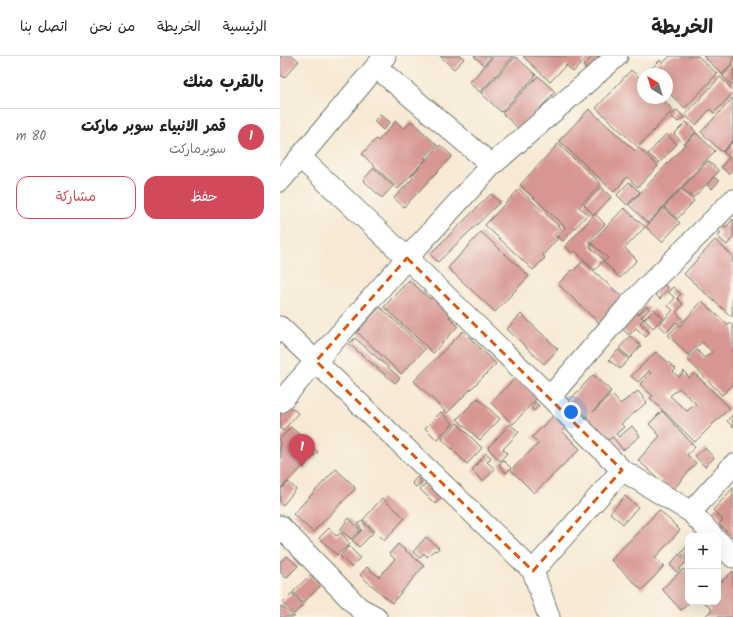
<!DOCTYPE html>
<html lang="ar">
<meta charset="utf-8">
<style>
:root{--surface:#fff;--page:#f2f2f2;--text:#222;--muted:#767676;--line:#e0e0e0;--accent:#d1495b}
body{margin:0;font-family:Kalam,"Playpen Sans Arabic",sans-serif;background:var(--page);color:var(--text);direction:rtl}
.controls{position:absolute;right:12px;bottom:12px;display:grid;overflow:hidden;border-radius:8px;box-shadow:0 4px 16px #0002}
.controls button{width:36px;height:36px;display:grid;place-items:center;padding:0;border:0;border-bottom:1px solid var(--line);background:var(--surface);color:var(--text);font:20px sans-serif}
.compass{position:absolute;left:357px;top:12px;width:36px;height:36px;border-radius:50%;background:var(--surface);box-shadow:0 4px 16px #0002;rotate:322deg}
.you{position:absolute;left:291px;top:356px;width:14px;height:14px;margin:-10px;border:3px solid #fff;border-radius:50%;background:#1a73e8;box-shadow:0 0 0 6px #1a73e833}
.badge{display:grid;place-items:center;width:26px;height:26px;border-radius:50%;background:var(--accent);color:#fff;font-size:13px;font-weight:700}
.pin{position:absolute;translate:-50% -33px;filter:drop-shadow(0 1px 2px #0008)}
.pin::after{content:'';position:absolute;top:21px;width:14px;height:12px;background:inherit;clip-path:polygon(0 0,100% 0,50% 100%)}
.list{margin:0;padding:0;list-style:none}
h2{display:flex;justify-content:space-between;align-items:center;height:52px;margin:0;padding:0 16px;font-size:17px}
h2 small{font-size:13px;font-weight:400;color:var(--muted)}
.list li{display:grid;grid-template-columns:26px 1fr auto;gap:12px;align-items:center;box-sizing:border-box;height:56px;padding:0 16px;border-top:1px solid var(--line)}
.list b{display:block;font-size:15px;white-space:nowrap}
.list p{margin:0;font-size:13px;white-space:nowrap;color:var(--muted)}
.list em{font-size:13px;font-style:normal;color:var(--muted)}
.actions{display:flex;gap:8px;padding:12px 16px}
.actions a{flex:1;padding:9px 0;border:1px solid var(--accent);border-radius:12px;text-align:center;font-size:14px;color:var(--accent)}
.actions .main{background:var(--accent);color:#fff}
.map{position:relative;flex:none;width:453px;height:561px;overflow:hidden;direction:ltr}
header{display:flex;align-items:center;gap:24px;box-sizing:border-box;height:56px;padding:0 20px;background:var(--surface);border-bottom:1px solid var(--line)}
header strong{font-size:19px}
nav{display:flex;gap:22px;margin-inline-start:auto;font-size:14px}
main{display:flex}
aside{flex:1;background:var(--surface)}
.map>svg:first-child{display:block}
</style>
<header>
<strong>الخريطة</strong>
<nav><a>الرئيسية</a><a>الخريطة</a><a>من نحن</a><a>اتصل بنا</a></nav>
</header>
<main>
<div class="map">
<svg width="453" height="561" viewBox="0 0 453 561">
<rect width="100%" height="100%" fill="#fbf7ec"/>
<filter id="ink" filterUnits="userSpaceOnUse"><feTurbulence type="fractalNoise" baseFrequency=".025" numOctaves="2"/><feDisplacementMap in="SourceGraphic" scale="8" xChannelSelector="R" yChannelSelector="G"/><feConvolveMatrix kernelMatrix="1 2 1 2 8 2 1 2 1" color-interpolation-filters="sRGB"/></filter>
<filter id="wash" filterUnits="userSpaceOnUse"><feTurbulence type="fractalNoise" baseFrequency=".012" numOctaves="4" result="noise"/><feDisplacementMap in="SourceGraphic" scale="16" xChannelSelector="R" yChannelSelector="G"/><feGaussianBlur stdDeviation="0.9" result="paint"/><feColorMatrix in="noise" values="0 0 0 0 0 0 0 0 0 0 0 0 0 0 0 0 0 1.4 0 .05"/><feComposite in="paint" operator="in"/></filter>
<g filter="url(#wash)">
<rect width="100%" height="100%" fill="#f7e9d4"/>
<g id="blocks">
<path fill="#d79693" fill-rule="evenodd" d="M1,0H13L19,5L4,22L0,18V1Z
M160,0H181L184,3L174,13Z
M194,0H212L204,9Z
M214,0H234L200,36L189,27Z
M243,0H308L293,16L286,9L270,26Z
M313,0H320L323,3L309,17L303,10Z
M390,0H418L437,18L405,52L387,35V18H369L367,17L380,4L383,7Z
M423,0H453V6L442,18Z
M236,1L256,19L221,56L201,37Z
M453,8V30L442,20Z
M351,14L363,25V42H381L393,54L358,91L316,52Z
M258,20L275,36L240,74L222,57Z
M440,21L453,34V37L434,57L430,53L416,69L405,59Z
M453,42V84L442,96L421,76Z
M309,53L355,95L359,92L378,110L358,131L347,121L334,136L279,85Z
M397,54L404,61L398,66L391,60Z
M100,59L110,66L103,74L94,65Z
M116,65L124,73L131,65L157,89L144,102L146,103L118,133L82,98L96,83L98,85Z
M406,66L416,76L404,88L394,78Z
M416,77L435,95L368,167L349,149Z
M386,78L397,88L379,107L368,98Z
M453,85V99L450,102L443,96Z
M278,88L321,128L299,151L308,158L283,185L277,180L285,171L240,129Z
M160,89L172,100L124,151L114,142L133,122L131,120Z
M449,101L453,105V113L449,118L441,111Z
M428,105L439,115L413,142L402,132Z
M94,112L113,130L102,142L83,124Z
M434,121L439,125L432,133L427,129Z
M349,126L360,136L347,149L337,139Z
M321,131L331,141L314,159L304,149Z
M239,133L281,172L274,179L278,182L263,199L265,202L253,214L205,169Z
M401,133L414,145L397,163L384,151Z
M211,138L220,146L158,206L150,198Z
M344,152L365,171L345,192L357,204L340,222L324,206L328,202L311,187Z
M383,152L400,167L382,186L366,171Z
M315,158L325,168L308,186L312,190L310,191L324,204L315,214L295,195L293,198L285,191Z
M453,163V181L447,189L438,181L441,177L435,172L440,167L446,172Z
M201,176L249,220L215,256L168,212Z
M435,184L453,200L452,261L404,218Z
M303,205L342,241L319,267L278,228L292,214L293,215Z
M129,224L150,243L157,237L175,254L169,261L178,270L153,297L104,251Z
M381,229L383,231L385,229L388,232L380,243L374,237Z
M393,231L401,238L397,242L403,248L396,256L403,264L399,268L396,266L387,276L379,269L393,254L388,250L395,242L388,236Z
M422,245L448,269L450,266L453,269V329L442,339L407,303L417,294L424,302L432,296L422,286L408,299L388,279L398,269L400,270Z
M366,250L370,253L361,261L364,263L360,267L369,276L366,281L356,272L349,279L340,271L355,255L358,259Z
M100,251L145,293L121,318L77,276Z
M374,253L383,262L373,272L364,263Z
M241,258L278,293L264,308L227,273Z
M183,275L216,308L167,357L134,325Z
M350,280L361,290L350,302L339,292Z
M75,282L120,322L115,327L69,288Z
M338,294L349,303L340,313L329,304Z
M376,296L396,313L393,316L399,321L404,315L409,322L414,317L450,352L440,361L415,386L370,342L373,340L360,328L371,317L369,315L358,326L351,320ZM399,332L416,348L407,355L390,340Z
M313,319L331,335L313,356L332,338L340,348L358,335L367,346L341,368L344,371L336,378L339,381L352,370L360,380L343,394L333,381L326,385L306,362L308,361L289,345Z
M236,321L257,342L233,368L211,347Z
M198,342L220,363L200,384L177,363Z
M255,346L259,350L254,355L251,352Z
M5,347L18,357L3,375L0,372V353Z
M382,355L415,391L407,399L416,407L392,435L358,404L380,380L369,368Z
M161,356L173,368L157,384L145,372Z
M275,358L288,370L282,375L300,393L254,437L231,414L259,387L252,381Z
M453,358V371L447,365Z
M177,367L202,392L187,408L162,383Z
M230,368L239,376L223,393L227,397L220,405L208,392Z
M11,371L38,396L0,433V383Z
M425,392L434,402L425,411L415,400Z
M206,397L211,402L207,406L215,413L203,425L192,414Z
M223,404L231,412L226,417L219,409Z
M56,413L74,430L75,433L33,476L13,458Z
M137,421L142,426L136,431L132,427Z
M8,426L16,433L3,449L0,446V435Z
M147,427L162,441L155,448L140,433Z
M453,432V482L439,468L443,464L433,454Z
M345,440L358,451L343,468L330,457Z
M102,442L125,462L104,485L83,464Z
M379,454L400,474L375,502L384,510L362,534L331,504Z
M69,462L80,474L71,483L60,474Z
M82,465L93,477L79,491L72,484L82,474L78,468Z
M49,472L56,480L61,477L70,488L57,499L39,482Z
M146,481L159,492L156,495L154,494L147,501L144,497L140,502L133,496Z
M118,488L144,510L112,547L80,519L87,511L99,521L115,503L109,498Z
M408,489V503L401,497Z
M69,490L80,502L71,511L60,500Z
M399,498L407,505L397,516L390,509Z
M7,500L18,510L6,522L0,516V506Z
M408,512V546H410L401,554L382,533L403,513L405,515Z
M453,515V561H424L432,554L424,546H438V529Z
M30,519L40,530L23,547L13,536Z
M12,537L23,549L14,558L2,547Z
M1,550L15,561H0V552Z"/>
</g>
</g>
<g filter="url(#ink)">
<use href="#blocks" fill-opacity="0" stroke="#6b796c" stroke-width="1"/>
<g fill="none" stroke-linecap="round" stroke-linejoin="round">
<defs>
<path id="minor" d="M96,11L212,109
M20,101L127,202L270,341L342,414L411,456L433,480
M0,125L105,0
M0,271L253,515L269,561
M270,341L350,248L453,144
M0,346L127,202L212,109L337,0
M411,456L453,409
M0,470L79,552L96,561
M438,485L453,501
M253,515L342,414"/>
</defs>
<use href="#minor" stroke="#6b796c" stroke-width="23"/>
<use href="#minor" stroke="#fff" stroke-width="21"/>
</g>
</g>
<path fill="none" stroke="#de580e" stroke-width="3" stroke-dasharray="8 5" stroke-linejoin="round" d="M127,202L342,414L253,515L36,305Z"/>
</svg>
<div class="controls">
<button>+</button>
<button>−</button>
</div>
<svg class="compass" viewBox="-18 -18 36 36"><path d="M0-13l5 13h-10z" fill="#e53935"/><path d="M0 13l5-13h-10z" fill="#767676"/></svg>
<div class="you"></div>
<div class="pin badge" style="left:22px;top:411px">1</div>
</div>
<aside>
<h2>بالقرب منك<small></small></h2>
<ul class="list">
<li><span class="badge">1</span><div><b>قمر الانبياء سوبر ماركت</b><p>سوبرماركت</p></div><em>80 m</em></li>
</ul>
<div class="actions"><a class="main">حفظ</a><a>مشاركة</a></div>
</aside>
</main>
